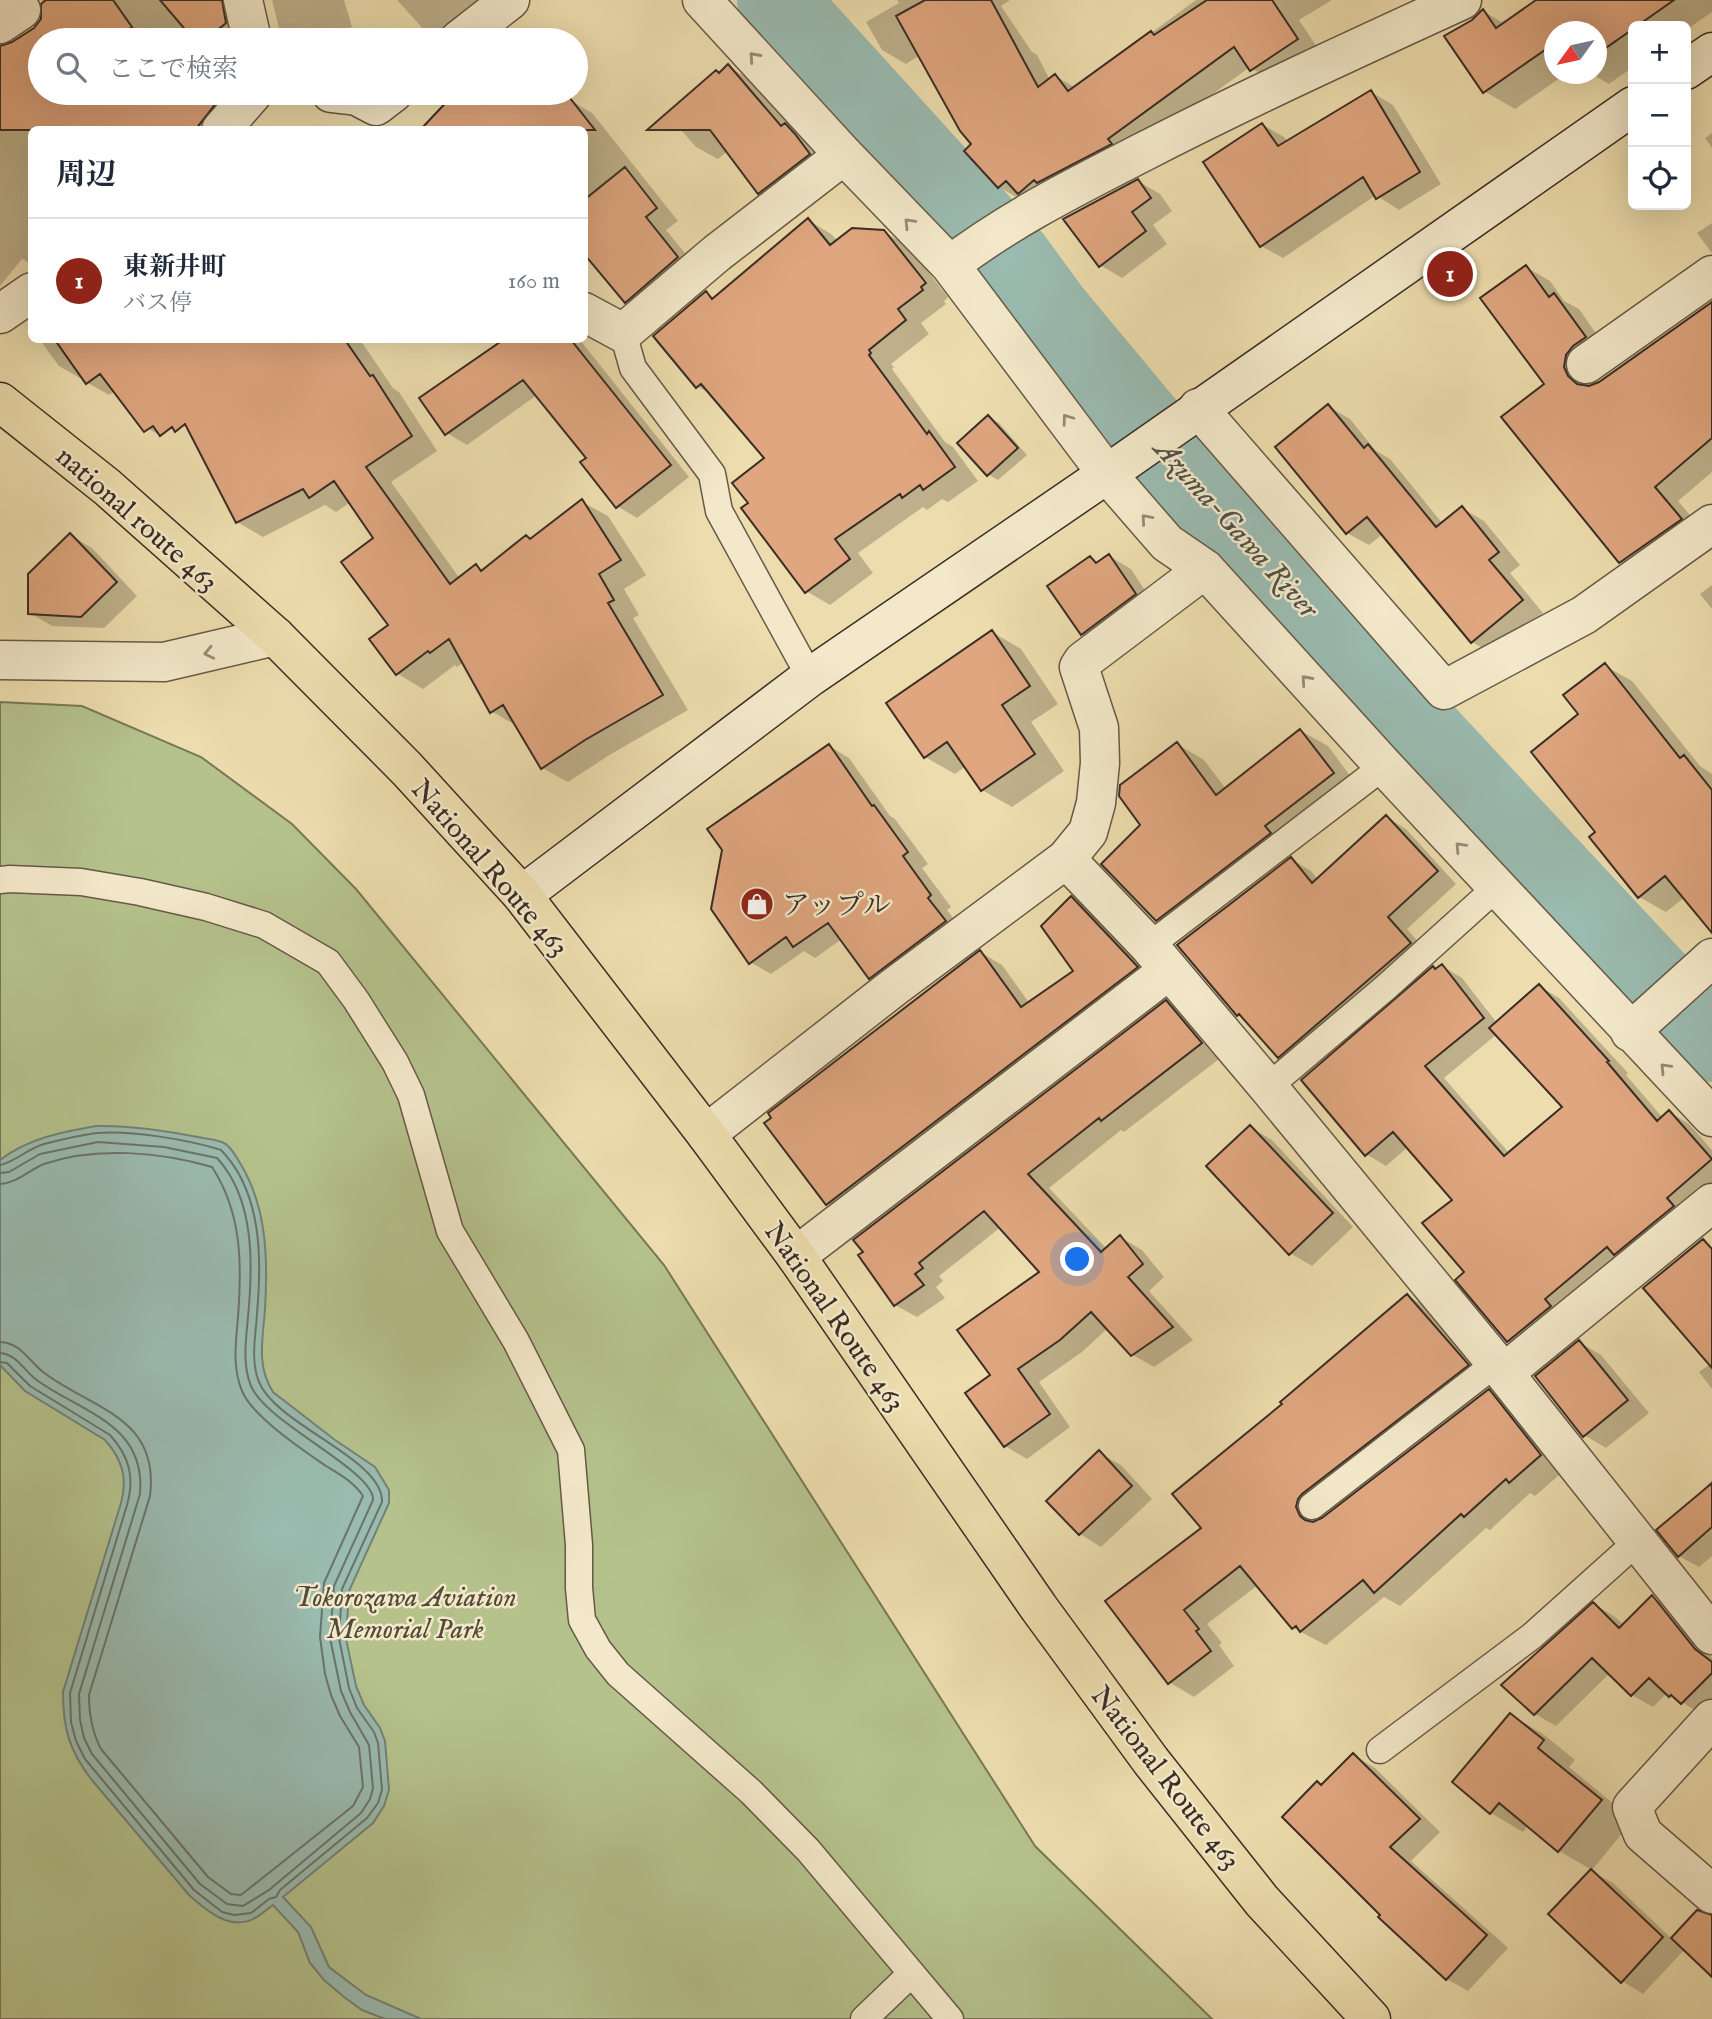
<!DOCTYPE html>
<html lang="ja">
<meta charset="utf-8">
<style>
:root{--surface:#fff;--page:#f2f2f3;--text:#1f2937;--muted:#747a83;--line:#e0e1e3;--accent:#8f2418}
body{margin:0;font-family:"IM FELL English","Noto Serif JP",serif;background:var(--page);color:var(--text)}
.controls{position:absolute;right:21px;top:21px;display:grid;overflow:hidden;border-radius:10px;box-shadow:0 7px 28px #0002}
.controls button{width:63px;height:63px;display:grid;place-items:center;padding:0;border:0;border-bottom:2px solid var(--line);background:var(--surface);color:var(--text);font:35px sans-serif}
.compass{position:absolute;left:1544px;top:21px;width:63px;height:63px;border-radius:50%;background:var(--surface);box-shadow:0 7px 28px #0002;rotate:237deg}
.you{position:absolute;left:1078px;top:1260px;width:24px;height:24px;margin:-18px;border:5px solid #fff;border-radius:50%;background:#1a73e8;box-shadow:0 0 0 10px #1a73e833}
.badge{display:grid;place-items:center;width:46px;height:46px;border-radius:50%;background:var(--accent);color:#fff;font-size:23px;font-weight:700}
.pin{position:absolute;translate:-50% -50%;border:4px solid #fff;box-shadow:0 2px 7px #0006}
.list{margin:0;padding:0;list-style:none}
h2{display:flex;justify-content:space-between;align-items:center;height:91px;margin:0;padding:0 28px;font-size:30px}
h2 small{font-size:23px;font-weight:400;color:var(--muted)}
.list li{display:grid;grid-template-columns:46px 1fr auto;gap:21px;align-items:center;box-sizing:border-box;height:126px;padding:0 28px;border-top:2px solid var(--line)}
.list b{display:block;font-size:26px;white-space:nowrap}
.list p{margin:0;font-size:23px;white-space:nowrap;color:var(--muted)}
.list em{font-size:23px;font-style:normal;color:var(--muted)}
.icon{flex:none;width:38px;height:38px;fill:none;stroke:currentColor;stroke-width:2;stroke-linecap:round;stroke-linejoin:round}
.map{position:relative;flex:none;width:1712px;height:2019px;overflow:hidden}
.search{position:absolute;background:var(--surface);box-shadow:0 7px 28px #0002;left:28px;top:28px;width:560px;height:77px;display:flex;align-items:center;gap:18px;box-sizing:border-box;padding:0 24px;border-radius:38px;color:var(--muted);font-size:26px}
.panel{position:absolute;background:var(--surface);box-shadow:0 7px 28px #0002;left:28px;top:126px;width:560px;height:217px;border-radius:10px}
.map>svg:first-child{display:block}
</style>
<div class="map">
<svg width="1712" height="2019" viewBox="0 0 1712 2019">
<rect width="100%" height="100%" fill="#edddae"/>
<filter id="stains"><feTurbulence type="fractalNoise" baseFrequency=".00286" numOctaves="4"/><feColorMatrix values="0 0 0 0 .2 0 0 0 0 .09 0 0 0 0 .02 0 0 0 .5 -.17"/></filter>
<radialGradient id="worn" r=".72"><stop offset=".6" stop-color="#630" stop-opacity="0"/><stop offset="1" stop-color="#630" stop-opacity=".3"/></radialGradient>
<path fill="#b5c28c" stroke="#787858" stroke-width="2" d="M0,702L82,706L201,757L292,824L356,889L664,1265L1035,1846L1212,2019H0Z"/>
<path fill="#9abbb0" stroke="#748278" stroke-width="2" d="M96,1126C132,1125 168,1131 203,1138C209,1139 218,1140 224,1143C231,1146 236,1157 240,1163C267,1207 268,1259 265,1309C263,1338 256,1366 273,1392L335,1440L375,1467L389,1490V1503L349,1591L346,1639L356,1686L364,1705L380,1728L385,1741L389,1790L384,1806L373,1823L283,1897L311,1927L329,1967L366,1995L421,2019H385L362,2010L344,1997L324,1980L310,1963L298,1932L273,1905C267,1909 261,1915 255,1918C230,1932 206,1910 189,1895L91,1779C69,1750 63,1728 63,1692L121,1503C128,1478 122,1459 105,1440L25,1391L0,1365V1160C29,1138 62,1132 96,1126Z"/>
<path fill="#0003" fill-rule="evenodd" d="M0,0V39L3,47L35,29L42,21L45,9L42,0H230L243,40H40V93H215L237,117L228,130H32V264L22,259L0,286Z
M272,0H344L352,27L300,40L279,28Z
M397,0H518L441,40L426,32Z
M897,0H1010L1001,6L1032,52L1037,55L1050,80L1055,76L1076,88L1196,0H1332L1299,20L1321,53L1275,83L1250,67L1131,153L1023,201L999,187L920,55L906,64L882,50L866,22L899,3Z
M1539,0H1712V12L1686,30V26H1633V67L1609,84L1592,74H1596V32H1554V74H1566L1515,109L1484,91L1473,21L1483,11L1505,24Z
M728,67L750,79L795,131L807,138L830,167L781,205L759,192L728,151L718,159L696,147L667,114Z
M1371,92L1393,105L1441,184L1399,210L1376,195L1283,258L1261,246L1263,125L1284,137L1288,142Z
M457,93H536L556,112L570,100L592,113L678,221L666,230L699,270L648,314L626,301L584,251V130L438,113Z
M1712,133V148L1705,138Z
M1138,181L1160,194L1172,211L1153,225L1167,244L1122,278L1100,265Z
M808,220L831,234L838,241L884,232L908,246L948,297L944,301L946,304L921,323L929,334L891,364L894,367L892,369L945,442L953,447L978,481L948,502L942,499L927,510L923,507L858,553L873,573L830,605L806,591L750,503L767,459L714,396L697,386L706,293L715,299Z
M1712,223V253L1697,233Z
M1526,267L1550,281L1564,301L1579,309L1609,352L1588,380L1590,387L1599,383L1712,304V472L1678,501L1705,533L1645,576L1620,562L1546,385Z
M40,340H261L161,436L140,424L115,391L109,395L88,383L83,376L80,378L59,366Z
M321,340H354L363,344L393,388L399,392L437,451L391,482L460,579L477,566L484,571L531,540L582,502L608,516L646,575L624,589L639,615L633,618L688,710L611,754L568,782L542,768L517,726L491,711L464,662L457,667L455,665L423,689L398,674L375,538L351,502L336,512L325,505L263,537L237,522L189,429Z
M500,340H580L689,477L637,518L617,506L588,458L537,395L467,445L447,433L502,342Z
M1328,406L1350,419L1375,450L1390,459L1443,524L1462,508L1484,521L1520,565L1510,573L1543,613L1494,655L1472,642L1383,534L1369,545L1347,533Z
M988,417L999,423L1027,455L998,480L988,474Z
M70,535L92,548L137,596L104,628L52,626L30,613Z
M1109,556L1131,569L1156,607L1104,647L1082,634L1091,558L1099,563Z
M1712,585V609L1700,594Z
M992,632L1021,649L1058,704L1031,722L1064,771L1012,807L982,790L966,766L955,774L925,757Z
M1605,666L1632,681L1700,766L1712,774V923L1685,897L1666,912L1639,897L1591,837L1597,832L1580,714Z
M1301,731L1328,746L1360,789L1184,935L1157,920L1143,825L1177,744L1204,760L1226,789Z
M829,746L849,758L890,816L895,819L928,864L922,868L951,907L947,910L965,934L891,989L870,978L842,939L815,958L804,951L771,974L750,962Z
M1386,817L1406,829L1456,884L1407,929L1430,955L1299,1068L1279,1056L1245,1019L1238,1015L1291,859L1311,871L1318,880Z
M1071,898L1093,910L1158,980L849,1216L828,1204L766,1123L980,952L1002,965L1030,1004L1075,971Z
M1442,966L1462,978L1497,1023L1539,986L1559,998L1628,1073L1626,1075L1663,1118L1669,1112L1689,1124L1712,1150V1188L1528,1353L1508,1341L1466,1272L1454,1200L1408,1147L1386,1166L1366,1154L1437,971ZM1497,1034L1564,1108L1510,1154L1444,1078Z
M1166,1002L1188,1015L1223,1056L1124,1132L1121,1130L1049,1188L1107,1249L1120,1237L1142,1250L1164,1277L1149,1291L1193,1340L1154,1367L1133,1355L1108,1328L1082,1352L1039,1382L1070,1427L1027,1459L1005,1446L992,1376L1042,1272L1001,1227L939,1276L943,1281L936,1287L945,1298L917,1317L895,1305L860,1256Z
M1250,1127L1272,1140L1353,1227L1312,1266L1290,1253Z
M1407,1296L1432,1310L1492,1379L1322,1514L1321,1521L1489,1391L1513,1405L1565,1470L1535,1496L1530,1493L1490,1530L1486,1528L1400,1606L1384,1597L1326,1645L1293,1628L1258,1585L1207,1624L1222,1643L1219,1645L1234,1666L1194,1697L1169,1682L1108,1602L1203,1529L1285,1405Z
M1579,1342L1601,1355L1649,1413L1606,1448L1584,1435Z
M1712,1363V1389L1699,1372Z
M1099,1453L1121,1465L1152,1499L1101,1547L1080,1534Z
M1712,1480V1556L1699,1567L1679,1556L1690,1504Z
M1652,1597L1673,1609L1712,1658V1706L1703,1715L1667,1693L1653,1707L1632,1695L1610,1673L1556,1726L1535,1714L1594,1604L1615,1617L1624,1625Z
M1510,1715L1543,1734L1575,1760L1569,1767L1633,1820L1592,1870L1559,1851L1528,1825L1523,1832L1491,1813Z
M1353,1755L1375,1768L1440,1832L1411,1861L1508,1948L1468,1991L1447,1979L1382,1915L1322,1786Z
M1591,1871L1613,1883L1672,1939L1712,1917V1974L1685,1949L1643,1994L1622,1981Z"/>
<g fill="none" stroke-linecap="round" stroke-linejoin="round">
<path stroke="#6a746a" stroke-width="2" d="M0,1165C13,1163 29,1148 44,1144C61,1140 79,1135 97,1133C130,1130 190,1140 221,1150C262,1192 262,1259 257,1313C256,1335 250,1360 259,1382C276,1425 384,1459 382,1502L342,1589L339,1638L349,1688L357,1708L374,1732L378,1743L382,1790L378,1803L367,1818L280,1890L276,1897L269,1899L251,1913L234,1915L222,1912L194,1890L85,1759L76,1741L71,1722L70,1693L127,1505C135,1477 129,1456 110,1435L30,1386L7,1363L0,1362
M0,1173L9,1172L40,1154L98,1142L164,1147L217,1158C255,1199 253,1265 248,1317C246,1340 242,1364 251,1386C266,1423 375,1471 373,1500L334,1586L330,1638L341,1691L350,1712L369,1745L373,1788L370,1799L361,1813L269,1890L243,1906L227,1904L200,1884L92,1754L84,1738L80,1720L79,1694L140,1494C146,1424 83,1413 38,1381C25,1372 17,1354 0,1353
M0,1184C17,1183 29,1170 44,1164C95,1146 161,1152 212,1167C242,1213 242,1264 238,1317C236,1342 232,1367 242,1391C252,1416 303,1450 326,1466C339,1474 354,1482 363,1496L324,1583L320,1637L325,1674L331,1695L340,1716L359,1747L363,1787L353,1806L241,1895L231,1894L208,1877L101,1749C92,1732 89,1715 89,1695L150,1496C160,1416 91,1409 43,1372C28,1360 21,1343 0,1342"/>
<path stroke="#9abbb0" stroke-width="80" d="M777,0L1013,260L1051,312L1210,503L1712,1042"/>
</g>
<path fill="#dfa67f" stroke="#3a2d25" stroke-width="2" d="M46,0H113L132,27L114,40H40V93H224L195,130H0V46L12,42L34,28L41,19V4Z
M160,0H222L226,23L205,40H194Z
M925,0H991L1038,87L1055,74L1068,91L1151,31L1154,35L1207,0H1272L1298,39L1250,71L1234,47L1108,139L1112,144L1037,183L1034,180L1018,194L1006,181L998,188L964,151L971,144L960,131L896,16Z
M1536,0H1674L1637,26H1633V29L1597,54V32H1555V43L1483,93L1444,36L1472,20L1483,9L1496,28Z
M728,64L781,126L785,123L795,134L810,154L758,194L710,130H647L716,70L719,73Z
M1371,90L1420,172L1376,199L1363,177L1260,247L1203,162L1262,123L1278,146Z
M455,93H566L595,130H420Z
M625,167L657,208L646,217L678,257L625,303L584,254V200Z
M1138,179L1151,198L1132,212L1146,231L1099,267L1063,219Z
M808,218L830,245L852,228L884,230L926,283L921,287L923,290L898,309L906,320L869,350L871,353L869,355L927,434L929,431L955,467L923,490L920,485L902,498L900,494L835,539L850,559L805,593L741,508L748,503L732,483L764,458L701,384L696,388L653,336L706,291L712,299Z
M1526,265L1549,297L1554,293L1586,337L1573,346L1566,355L1564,367L1568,376L1577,384L1589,386L1599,382L1712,302V438L1655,487L1682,519L1619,563L1501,417L1544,384L1480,298Z
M55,340H345L370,376L373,375L412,436L366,467L450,584L476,564L481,571L526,535L530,539L582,499L621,560L599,574L614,600L608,603L663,695L585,740L541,769L503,705L490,713L449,639L430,653L428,651L396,675L369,639L388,625L341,562L373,538L334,481L309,498L303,489L236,523L185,424L175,432L172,427L160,436L153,426L144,432L100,374L86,384Z
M503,340H571L671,465L616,508L580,462L586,458L523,380L445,435L419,398Z
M1328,404L1364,448L1368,444L1436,527L1462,506L1499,552L1489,560L1523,600L1471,643L1367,517L1346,534L1275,447Z
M988,415L1018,448L987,476L957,443Z
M70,533L117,582L81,617L28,614V574Z
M1109,554L1136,594L1081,635L1047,586L1090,556L1096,563Z
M992,630L1030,686L1002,705L1035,754L981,791L947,742L924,758L886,703Z
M1605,663L1680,758L1684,755L1712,790V933L1665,876L1638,898L1589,837L1595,832L1531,752L1578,714L1563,695Z
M1300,729L1334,773L1265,826L1271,833L1156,921L1101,864L1140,825L1119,796L1120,785L1177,742L1216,795Z
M829,744L872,806L874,805L908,852L903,856L931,895L928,898L946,921L869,979L828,923L793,947L786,937L749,964L711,909L722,850L707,829Z
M1386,815L1438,871L1388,917L1411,943L1278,1058L1239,1014L1237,1016L1177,945L1291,857L1312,883Z
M1071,896L1138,967L826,1205L764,1123L771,1118L768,1113L980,950L1021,1007L1073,971L1041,926Z
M1442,964L1484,1018L1425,1066L1504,1156L1562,1107L1489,1028L1539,984L1609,1061L1607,1062L1657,1121L1669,1110L1712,1159L1667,1198L1674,1206L1614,1255L1607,1247L1545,1299L1551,1306L1507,1342L1455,1280L1464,1272L1422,1223L1452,1200L1393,1132L1365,1156L1301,1080L1433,966L1435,969Z
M1166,1000L1202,1043L1101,1121L1099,1118L1028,1174L1101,1252L1120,1235L1143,1264L1128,1277L1173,1327L1131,1356L1091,1312L1060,1340L1018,1369L1050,1414L1004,1447L965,1393L990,1375L957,1330L1039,1272L984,1211L919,1263L923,1268L915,1274L924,1285L894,1306L858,1255L863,1252L853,1240Z
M1250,1125L1333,1213L1289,1255L1206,1166Z
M1703,1239L1712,1249V1368L1643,1288Z
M1407,1294L1469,1365L1302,1494L1298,1499L1296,1507L1300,1516L1305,1520L1313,1522L1322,1518L1489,1389L1541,1455L1509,1483L1506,1479L1464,1517L1461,1514L1374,1593L1363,1580L1300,1632L1296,1626L1292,1629L1240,1566L1184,1610L1199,1629L1196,1631L1211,1651L1168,1684L1105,1601L1201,1528L1172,1494L1282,1404L1280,1402Z
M1579,1340L1628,1400L1583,1437L1535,1376Z
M1099,1450L1132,1486L1079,1535L1046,1501Z
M1712,1483V1527L1678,1557L1656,1530Z
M1652,1595L1695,1649L1712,1662V1673L1681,1704L1671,1695L1669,1697L1649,1678L1631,1696L1592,1658L1534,1715L1501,1685L1593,1602L1619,1628Z
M1510,1713L1544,1740L1538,1748L1602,1800L1558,1852L1499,1803L1490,1814L1452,1782Z
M1353,1753L1420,1819L1390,1847L1487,1935L1446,1980L1378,1917L1380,1915L1282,1817L1317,1781L1321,1785Z
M1591,1869L1663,1937L1621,1983L1548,1914Z
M1697,1910L1712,1915V1977L1671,1938Z"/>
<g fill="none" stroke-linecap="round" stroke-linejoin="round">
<defs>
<path id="lane" d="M623,333L633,368L712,474L719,511L810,677
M0,880L10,879L81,882L140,892L206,907L264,925L328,962L356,1000L395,1062L411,1095L450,1231L516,1341L571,1450L579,1545V1588L582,1620L598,1649L618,1674L751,1792L808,1850L950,2019
M1149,946L1384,766
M1268,1087L1385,988L1497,887
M1312,1506L1495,1364
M1380,1750L1532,1636L1638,1541
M864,2019L911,1974"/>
<path id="street" d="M243,0L252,40
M702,0L844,155L950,265L1107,474L1167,543L1205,569L1384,766L1712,1117
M0,24L21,10L14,0
M459,40L510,0
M331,93L357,96L376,106L393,93
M221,130L253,93
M950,265C1010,219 1077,186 1143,152C1248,98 1355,49 1462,0
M584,312L623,333L717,253L844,155
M0,314L32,292
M1586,364L1712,275
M1198,408L1444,690L1584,615L1712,524
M0,660L164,662L275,636
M1066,859L1149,946L1268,1087L1504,1373L1712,1635
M1630,1032L1712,958
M706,1134L894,987L1066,859L1088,832L1096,803L1100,763L1099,728L1079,667L1083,661L1205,569
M796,1256L1168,971
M1504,1373L1712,1203
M1712,1719L1632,1807L1643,1834L1712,1894"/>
<path id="secondary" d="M1686,70L1712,52
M522,895L810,677L1107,474L1633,106"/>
<path id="highway" d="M0,402L107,487L275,636L407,769L522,895L706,1134L796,1256L1039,1608L1151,1761L1262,1901L1371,2019"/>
</defs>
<use href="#lane" stroke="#675947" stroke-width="29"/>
<use href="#street" stroke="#675947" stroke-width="41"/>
<use href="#secondary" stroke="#3a2d25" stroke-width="41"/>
<use href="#highway" stroke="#3a2d25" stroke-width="41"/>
<use href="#lane" stroke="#f3e9ca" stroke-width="26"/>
<use href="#street" stroke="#f3e9ca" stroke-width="38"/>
<use href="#secondary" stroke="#f3e9ca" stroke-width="38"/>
<use href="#highway" stroke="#edddae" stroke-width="38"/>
</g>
<defs><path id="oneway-chevron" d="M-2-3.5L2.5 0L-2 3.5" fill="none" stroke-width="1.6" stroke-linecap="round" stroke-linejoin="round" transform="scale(1.75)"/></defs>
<g stroke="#968b78">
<use href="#oneway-chevron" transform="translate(754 57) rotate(-132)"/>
<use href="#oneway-chevron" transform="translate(909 223) rotate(-134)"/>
<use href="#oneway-chevron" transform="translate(1067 419) rotate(-126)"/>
<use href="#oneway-chevron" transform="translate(1146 519) rotate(-131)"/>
<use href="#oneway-chevron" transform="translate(209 653) rotate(167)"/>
<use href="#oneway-chevron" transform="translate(1306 680) rotate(-132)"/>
<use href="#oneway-chevron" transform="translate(1460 847) rotate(-133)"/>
<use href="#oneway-chevron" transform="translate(1665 1068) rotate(-134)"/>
</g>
<defs>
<symbol id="shop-disc" viewBox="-11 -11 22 22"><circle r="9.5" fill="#8f2418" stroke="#f3e9ca"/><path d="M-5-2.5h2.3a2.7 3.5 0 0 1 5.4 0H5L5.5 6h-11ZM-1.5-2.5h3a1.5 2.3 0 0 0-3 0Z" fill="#fff"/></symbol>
</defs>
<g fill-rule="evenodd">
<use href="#shop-disc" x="738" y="885" width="38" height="38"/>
</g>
<g text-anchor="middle" stroke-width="5" stroke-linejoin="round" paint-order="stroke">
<g font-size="28" fill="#3a2d25" stroke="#f3e9ca">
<text transform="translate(138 518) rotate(41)" y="10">national route 463</text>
<text transform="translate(491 867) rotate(49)" y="10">National Route 463</text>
<text transform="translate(836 1316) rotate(55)" y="10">National Route 463</text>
<text transform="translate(1167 1777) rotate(52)" y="10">National Route 463</text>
</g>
<g font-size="28" fill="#3a2d25" stroke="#f3e9ca" text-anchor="start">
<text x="782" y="914">アップル</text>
</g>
<g font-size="28" font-style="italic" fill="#534b3a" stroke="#f3e9ca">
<text x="405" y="1606">Tokorozawa Aviation<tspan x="405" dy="32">Memorial Park</tspan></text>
</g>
<g font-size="30" font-style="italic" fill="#525048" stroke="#f3e9ca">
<text transform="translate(1237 528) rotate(48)" y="10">Azuma-Gawa River</text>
</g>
</g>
<rect width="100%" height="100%" filter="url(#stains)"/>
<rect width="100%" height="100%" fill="url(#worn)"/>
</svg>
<div class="controls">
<button>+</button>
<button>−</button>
<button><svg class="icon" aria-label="locate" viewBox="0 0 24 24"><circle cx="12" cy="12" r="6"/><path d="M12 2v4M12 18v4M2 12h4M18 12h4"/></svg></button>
</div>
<svg class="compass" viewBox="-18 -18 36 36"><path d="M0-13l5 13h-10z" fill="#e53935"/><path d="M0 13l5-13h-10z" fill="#747a83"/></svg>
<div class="you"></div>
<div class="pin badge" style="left:1450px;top:274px">1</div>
<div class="search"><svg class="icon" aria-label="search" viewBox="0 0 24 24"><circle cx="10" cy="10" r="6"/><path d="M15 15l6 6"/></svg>ここで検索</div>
<section class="panel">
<h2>周辺<small></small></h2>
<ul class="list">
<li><span class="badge">1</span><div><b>東新井町</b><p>バス停</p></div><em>160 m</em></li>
</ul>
</section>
</div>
